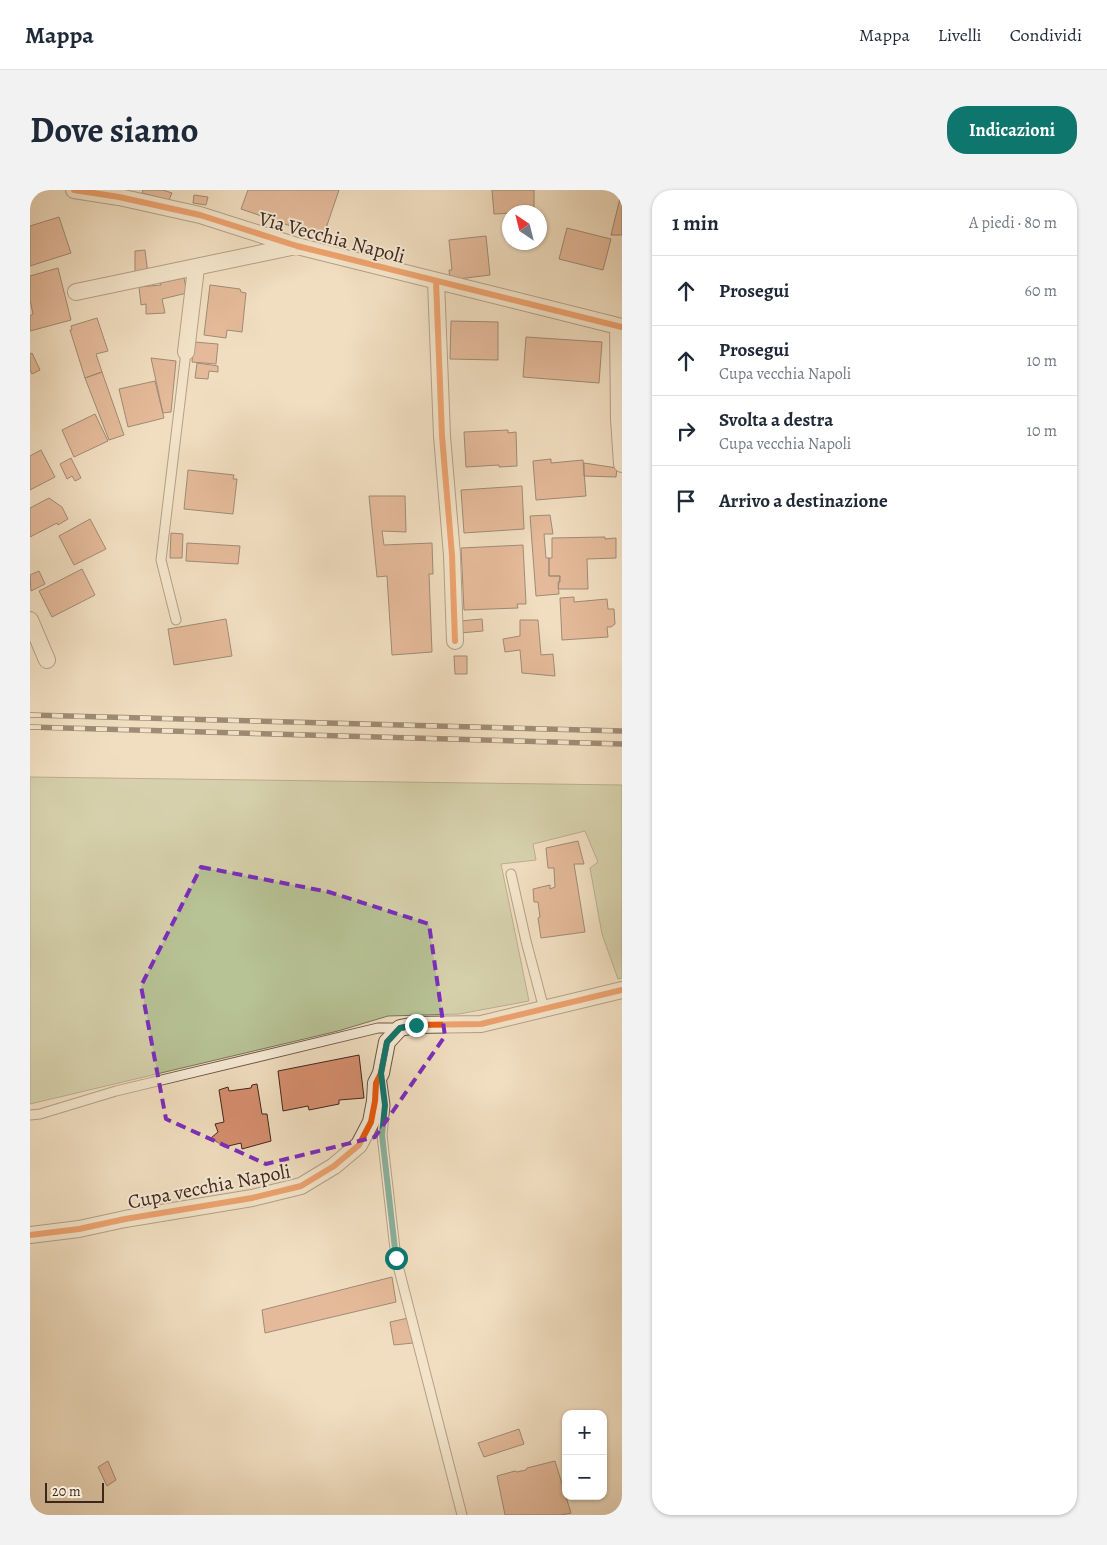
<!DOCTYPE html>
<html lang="it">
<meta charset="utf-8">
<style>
:root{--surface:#fff;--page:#f2f2f3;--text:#1f2937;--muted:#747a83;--line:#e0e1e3;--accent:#0f766e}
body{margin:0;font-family:Alegreya,serif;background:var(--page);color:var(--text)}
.controls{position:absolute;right:15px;bottom:15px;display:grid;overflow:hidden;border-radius:10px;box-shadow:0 1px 4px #0004}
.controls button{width:45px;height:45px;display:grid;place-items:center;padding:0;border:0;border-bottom:1px solid var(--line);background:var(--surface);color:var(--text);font:25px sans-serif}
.compass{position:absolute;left:472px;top:15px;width:45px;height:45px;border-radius:50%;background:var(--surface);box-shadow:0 1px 4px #0004;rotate:325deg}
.scale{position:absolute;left:15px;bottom:12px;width:59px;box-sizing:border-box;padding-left:5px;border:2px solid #3d271d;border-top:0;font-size:14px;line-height:18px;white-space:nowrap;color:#3d271d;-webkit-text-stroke:4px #f6ead6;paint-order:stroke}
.stop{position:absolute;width:15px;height:15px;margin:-11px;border:4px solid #0f766e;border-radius:50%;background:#fff}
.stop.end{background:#0f766e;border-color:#fff;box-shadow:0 1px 5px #0008}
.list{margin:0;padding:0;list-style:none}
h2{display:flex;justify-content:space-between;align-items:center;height:65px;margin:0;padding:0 20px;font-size:21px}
h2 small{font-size:16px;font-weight:400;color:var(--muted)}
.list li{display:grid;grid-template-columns:32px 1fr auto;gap:15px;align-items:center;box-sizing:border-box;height:70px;padding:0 20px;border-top:1px solid var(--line)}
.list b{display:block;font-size:19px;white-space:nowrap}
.list p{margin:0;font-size:16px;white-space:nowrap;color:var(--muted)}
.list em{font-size:16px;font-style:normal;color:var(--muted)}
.icon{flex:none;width:28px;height:28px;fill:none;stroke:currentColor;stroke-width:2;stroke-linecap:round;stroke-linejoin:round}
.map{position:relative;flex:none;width:592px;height:1325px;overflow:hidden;border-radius:20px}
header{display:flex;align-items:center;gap:30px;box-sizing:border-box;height:70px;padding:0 25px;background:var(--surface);border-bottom:1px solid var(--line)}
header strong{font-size:24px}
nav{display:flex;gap:28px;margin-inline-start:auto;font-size:18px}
.intro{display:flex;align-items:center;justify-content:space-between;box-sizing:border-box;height:120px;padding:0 30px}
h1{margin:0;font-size:35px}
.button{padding:12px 22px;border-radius:20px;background:var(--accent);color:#fff;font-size:18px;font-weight:700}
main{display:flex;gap:30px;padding:0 30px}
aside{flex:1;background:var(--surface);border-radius:20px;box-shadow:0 1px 4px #0004}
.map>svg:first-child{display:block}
</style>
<header>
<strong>Mappa</strong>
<nav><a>Mappa</a><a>Livelli</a><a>Condividi</a></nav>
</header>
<div class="intro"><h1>Dove siamo</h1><a class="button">Indicazioni</a></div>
<main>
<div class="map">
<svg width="592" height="1325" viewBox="0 0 592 1325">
<rect width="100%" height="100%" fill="#f1dec0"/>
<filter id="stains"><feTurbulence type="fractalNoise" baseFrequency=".004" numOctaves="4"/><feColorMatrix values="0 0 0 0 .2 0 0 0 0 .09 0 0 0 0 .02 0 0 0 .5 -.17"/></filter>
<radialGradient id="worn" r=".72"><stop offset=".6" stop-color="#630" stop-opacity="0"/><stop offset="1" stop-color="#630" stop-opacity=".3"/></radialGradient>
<path fill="#b7c295" stroke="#7a7459" d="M0,587L592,595V788L588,789L572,744L560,678L568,672L555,641L503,654L506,670L471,674L499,811L429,824L358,826L308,841L0,914Z"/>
<path fill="#d68e6e" stroke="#3d271d" d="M113,0H133L142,3L139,10L112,3Z
M218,0H309L293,47L211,19Z
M462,0H504V22L464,24Z
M592,0V45H581Z
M164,5L178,7L176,15L163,13Z
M29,27L41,63L0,76V36Z
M537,38L581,49L573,80L529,69Z
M456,46L460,85L420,90L419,80H422L419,50Z
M115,60L118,84L105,85V61Z
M28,78L41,130L0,141V126L3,124L0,110V86Z
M154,88L157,103L132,109L135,123L116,124V114L111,115L109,97L131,95L130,93Z
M180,95L210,99L211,102L216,103L212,142L197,140L196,148L174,145Z
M67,128L78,161L66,164L72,182L55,188L40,140H42L41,136Z
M421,131L468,132V170L420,169Z
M496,147L572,152L569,193L493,187Z
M164,152L188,154L186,174L162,172Z
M2,163L10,180L2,184L0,180V164Z
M121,168L146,171L141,222L133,223Z
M167,173L188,176V182L179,181L178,189L165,188Z
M72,182L94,245L79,250L55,188Z
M125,191L134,228L98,237L89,199Z
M65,224L78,251L44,267L32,240Z
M478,240V243L486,242L487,276L469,277V275L436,277L434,242Z
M11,260L25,287L0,300V266Z
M41,268L51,288L45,291L42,286L37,289L30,274Z
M521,269V273L553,270L556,306L506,310L503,271Z
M554,273L587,278L586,287L554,286Z
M158,280L204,285L203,289H207L203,324L154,319Z
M492,296L494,339L434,343L431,300Z
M339,306H375L376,342L352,341L354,355L402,353L403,384H399L402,462L362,465L357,386L347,387Z
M19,308L32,317L38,329L28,335L27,333L0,347V318Z
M520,325L523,344H514L516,368H519V386H530V392H528L529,404L506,406L500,326Z
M60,329L76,359L44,375L29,346Z
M141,343L153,344L152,368H140Z
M575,347V349L586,348V368L557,369L558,399H528L530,386H519V368H522V348Z
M157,353L210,356L208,374L156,371Z
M493,355L496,414H487L488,418L434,420L431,358Z
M52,379L65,405L22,427L9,401Z
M9,381L15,394L1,401L0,385Z
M544,407V412L577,409L578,419H584L585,434L581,437H577L578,447L532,450L530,408Z
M196,429L202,466L144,475L138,439Z
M452,429L453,441L430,443V431Z
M490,430H508L511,465L523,464L525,486L492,483L490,460L475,462L473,449L490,446Z
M424,466H437V484H425Z
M548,651L554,674H544L555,742L511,748L508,728L510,727L508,712H504L503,699L520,695V699L525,697L524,678H518L516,658Z
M329,865L334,908L309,910V914L279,920L278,916L253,921L248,881Z
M227,894L232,924H237L241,951L212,959L211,953L194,957L181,948L188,942L185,934L194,932L189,900L198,897L199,901L221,898L222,895Z
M362,1087L366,1112L235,1143L232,1120Z
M378,1128L383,1153L364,1155L360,1132Z
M489,1239L494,1254L454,1267L448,1253Z
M78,1271L86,1290L77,1296L68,1277Z
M525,1271L541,1323L531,1325H475L467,1286L485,1281L487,1282L496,1280L497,1278Z"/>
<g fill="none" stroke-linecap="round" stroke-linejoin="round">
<defs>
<path id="lane" d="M146,430L131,370L156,162
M481,684L496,751L514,819
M352,893L355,915L352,945L366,1068L432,1325
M0,925L10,924L86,901L348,838H370"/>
<path id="street" d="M44,0L89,7L170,25L267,56L592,137
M406,91L412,246L422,365L425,451
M46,102L266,56
M588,136L589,229L592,274
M156,162L166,78
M0,430L17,470
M0,1045L49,1039L95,1029L222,1008L271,996L304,976L329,955L341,932L345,911L346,893L351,883L357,852L370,838L386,835L451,834L592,800"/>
</defs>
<use href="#lane" stroke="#6a5546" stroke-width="11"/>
<use href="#street" stroke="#6a5546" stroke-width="18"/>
<use href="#lane" stroke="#f6ead6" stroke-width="9"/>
<use href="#street" stroke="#f6ead6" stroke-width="16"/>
<defs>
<path id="rail" d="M0,525L592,541
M0,537L592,554"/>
</defs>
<use href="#rail" stroke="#3d271d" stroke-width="5.5"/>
<use href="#rail" stroke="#f6ead6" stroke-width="4" stroke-dasharray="11" stroke-linecap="butt"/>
<defs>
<path id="cycleway" d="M44,0L89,7L170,25L267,56L592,137
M406,91L412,246L422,365L425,451
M0,1045L49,1039L95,1029L222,1008L271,996L304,976L329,955L341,932L345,911L346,893L351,883L357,852L370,838L386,835L451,834L592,800"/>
</defs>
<use href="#cycleway" stroke="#f6ead6" stroke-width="9"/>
<use href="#cycleway" stroke="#e8590c" stroke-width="6"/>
</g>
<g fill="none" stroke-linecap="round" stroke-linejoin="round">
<path stroke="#0f766e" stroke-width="6" d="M366,1068L352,945L355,915L351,883L357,852L370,838L386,835"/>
</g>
<path d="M0 0H592V1325H0ZM171,677L299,702L399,734L415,846L345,947L236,974L136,929L111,796Z" fill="#f1dec0" fill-opacity=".55" fill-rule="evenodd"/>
<path fill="none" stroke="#7b2cbf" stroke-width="4" stroke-dasharray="10 6" stroke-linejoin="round" d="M171,677L299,702L399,734L415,846L345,947L236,974L136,929L111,796Z"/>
<g text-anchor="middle" stroke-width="4" stroke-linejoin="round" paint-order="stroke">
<g font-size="20" fill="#3d271d" stroke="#f6ead6">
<text transform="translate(302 47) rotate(15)" y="7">Via Vecchia Napoli</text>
<text transform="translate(179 996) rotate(-11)" y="7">Cupa vecchia Napoli</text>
</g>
</g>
<rect width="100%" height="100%" filter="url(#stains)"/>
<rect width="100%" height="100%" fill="url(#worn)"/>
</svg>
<div class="controls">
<button>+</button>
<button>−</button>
</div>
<svg class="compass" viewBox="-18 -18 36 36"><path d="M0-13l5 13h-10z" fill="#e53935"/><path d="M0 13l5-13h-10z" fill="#747a83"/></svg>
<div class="scale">20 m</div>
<div class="stop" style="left:366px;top:1068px"></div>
<div class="stop end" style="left:386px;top:835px"></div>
</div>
<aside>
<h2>1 min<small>A piedi · 80 m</small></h2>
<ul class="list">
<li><svg class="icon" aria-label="ahead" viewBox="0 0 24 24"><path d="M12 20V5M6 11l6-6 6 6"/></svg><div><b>Prosegui</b></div><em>60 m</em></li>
<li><svg class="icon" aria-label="ahead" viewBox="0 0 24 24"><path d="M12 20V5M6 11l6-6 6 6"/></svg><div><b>Prosegui</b><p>Cupa vecchia Napoli</p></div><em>10 m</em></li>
<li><svg class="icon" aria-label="right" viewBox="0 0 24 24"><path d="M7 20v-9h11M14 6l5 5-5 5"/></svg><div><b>Svolta a destra</b><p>Cupa vecchia Napoli</p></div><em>10 m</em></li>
<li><svg class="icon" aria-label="arrive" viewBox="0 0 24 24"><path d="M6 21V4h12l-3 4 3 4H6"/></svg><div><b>Arrivo a destinazione</b></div></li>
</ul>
</aside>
</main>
